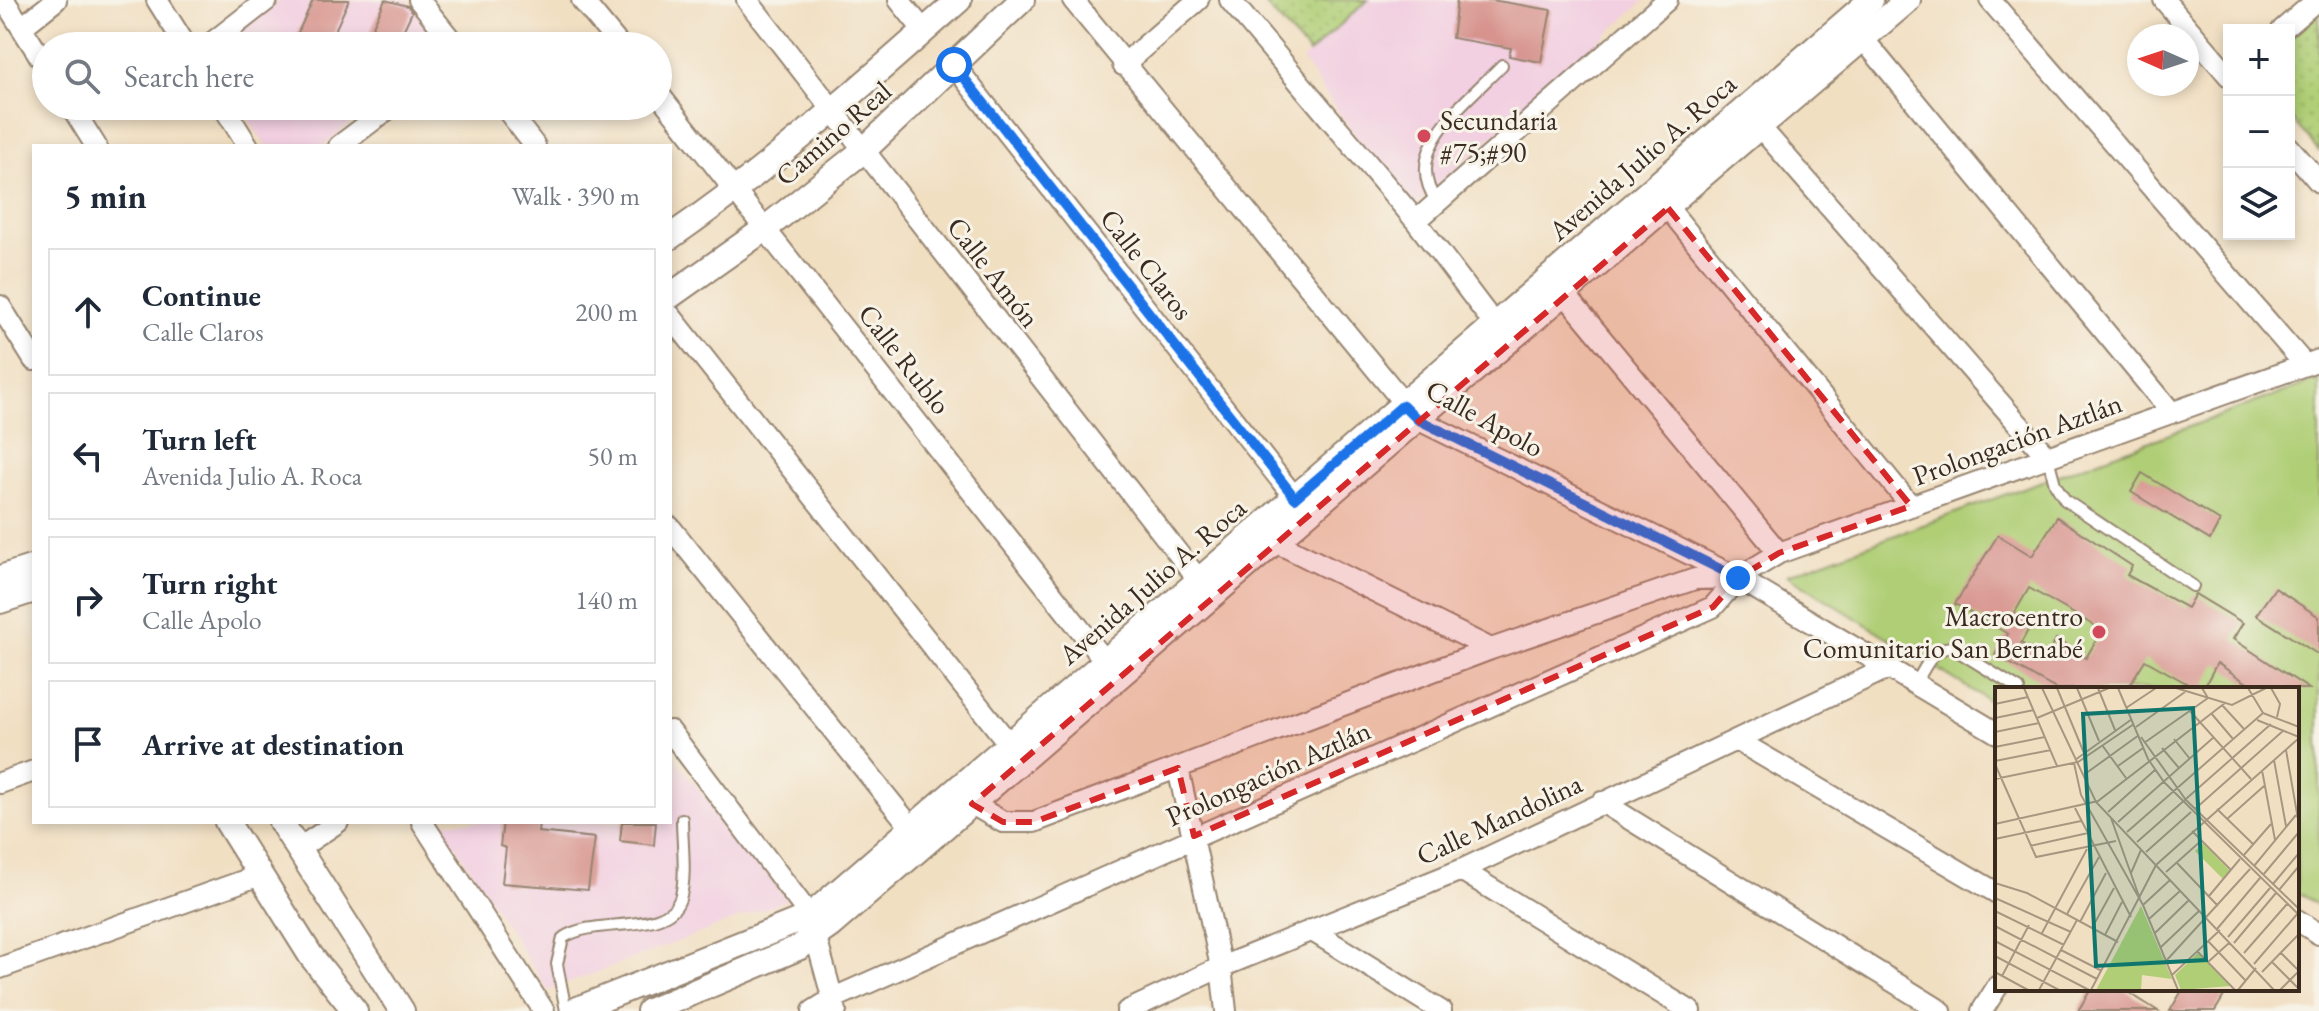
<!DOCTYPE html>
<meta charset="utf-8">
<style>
:root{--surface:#fff;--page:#f6f6f7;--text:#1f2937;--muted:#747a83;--line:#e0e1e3}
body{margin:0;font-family:"EB Garamond",serif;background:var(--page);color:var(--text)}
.controls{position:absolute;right:24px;top:24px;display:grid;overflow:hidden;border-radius:0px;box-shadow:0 4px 12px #0003}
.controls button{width:72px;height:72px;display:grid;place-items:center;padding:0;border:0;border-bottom:2px solid var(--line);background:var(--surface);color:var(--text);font:40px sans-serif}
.compass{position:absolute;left:2127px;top:24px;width:72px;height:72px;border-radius:50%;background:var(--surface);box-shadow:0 4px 12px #0003;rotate:273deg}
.stop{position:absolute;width:24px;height:24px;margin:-18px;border:6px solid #1a73e8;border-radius:50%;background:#fff}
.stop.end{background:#1a73e8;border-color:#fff;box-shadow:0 2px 8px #0008}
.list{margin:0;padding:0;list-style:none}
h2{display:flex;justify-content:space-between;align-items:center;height:104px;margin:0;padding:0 32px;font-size:34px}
h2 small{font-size:26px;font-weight:400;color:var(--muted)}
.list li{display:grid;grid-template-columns:52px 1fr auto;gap:24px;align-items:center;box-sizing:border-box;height:128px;margin:0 16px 16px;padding:0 16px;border:2px solid var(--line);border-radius:0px}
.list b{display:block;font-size:30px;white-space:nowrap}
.list p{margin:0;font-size:26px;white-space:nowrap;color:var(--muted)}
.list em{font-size:26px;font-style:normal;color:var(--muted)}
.icon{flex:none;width:44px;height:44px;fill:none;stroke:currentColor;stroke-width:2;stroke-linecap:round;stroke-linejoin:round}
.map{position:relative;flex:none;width:2319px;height:1011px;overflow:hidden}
.search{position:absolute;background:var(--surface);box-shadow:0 4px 12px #0003;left:32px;top:32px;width:640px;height:88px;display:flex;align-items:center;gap:20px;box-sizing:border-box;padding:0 28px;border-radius:44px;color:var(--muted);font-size:30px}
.panel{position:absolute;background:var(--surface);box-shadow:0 4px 12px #0003;left:32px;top:144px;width:640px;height:680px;border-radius:0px}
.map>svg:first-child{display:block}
</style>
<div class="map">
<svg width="2319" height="1011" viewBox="0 0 2319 1011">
<defs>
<pattern id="grass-dots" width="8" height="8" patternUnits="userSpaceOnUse" patternTransform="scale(2)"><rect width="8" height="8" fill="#afce75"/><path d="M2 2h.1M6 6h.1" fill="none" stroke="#97b165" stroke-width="1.8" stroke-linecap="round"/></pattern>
</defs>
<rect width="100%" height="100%" fill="#f7f3e8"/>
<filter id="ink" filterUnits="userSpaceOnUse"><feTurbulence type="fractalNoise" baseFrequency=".0125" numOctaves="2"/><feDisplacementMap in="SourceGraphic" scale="16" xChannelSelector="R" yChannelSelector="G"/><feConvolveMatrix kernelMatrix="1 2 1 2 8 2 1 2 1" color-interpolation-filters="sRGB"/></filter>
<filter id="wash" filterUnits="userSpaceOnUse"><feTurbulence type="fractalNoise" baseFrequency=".006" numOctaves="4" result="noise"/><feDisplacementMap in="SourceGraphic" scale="32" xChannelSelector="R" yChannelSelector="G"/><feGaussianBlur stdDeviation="1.8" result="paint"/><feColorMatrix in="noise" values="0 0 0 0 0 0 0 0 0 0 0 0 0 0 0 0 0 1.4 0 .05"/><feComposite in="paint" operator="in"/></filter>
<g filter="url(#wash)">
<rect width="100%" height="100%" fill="#f1dfc2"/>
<path fill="#f2cfe1" d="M280,0H407L445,46H220Z
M1368,0H1645L1408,212L1302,60Z
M240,106H373L322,146H266Z
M670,753L787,900L548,991L440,822H670Z"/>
<path fill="url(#grass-dots)" stroke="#757c4a" stroke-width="2" d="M1261,0H1368L1309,53Z
M2319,10V151L2289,116V36Z"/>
<path fill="#afce75" stroke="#757c4a" stroke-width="2" d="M2319,379V906L2297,892V689H1997V706L1787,575Z"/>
<g id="blocks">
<path fill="#d7938d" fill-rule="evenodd" d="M313,0H349L328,46H312L295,39Z
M385,0L408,6L412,12L396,46H364Z
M1457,0H1491L1551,10L1541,62L1509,56L1511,48L1452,38Z
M2142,473L2220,521L2210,540L2131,492Z
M2057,517L2132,566L2127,575L2187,608L2195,594L2243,623L2233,639L2309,689H2256L2217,663L2203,689H2197L2145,660L2127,689H2056L1995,655L2008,634L1955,604L1998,535L2032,556ZM2029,588L2102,630L2086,658L2056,639L2047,658L2021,643L2032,623L2014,614Z
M2275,588L2319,617V655L2256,615Z
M503,822H539L538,832L595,838L588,890L502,883L506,848L500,846Z
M622,822H656L654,845L620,841Z
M2091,989H2123L2158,1011H2078Z
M2183,989H2228L2215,1011H2170Z"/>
</g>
</g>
<g filter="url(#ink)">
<use href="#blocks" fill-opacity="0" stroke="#968470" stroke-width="2"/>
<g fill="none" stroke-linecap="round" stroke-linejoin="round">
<defs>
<path id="service" d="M1437,202C1399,149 1467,102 1502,65
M2048,458L2055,484L2065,500L2193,586
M1916,683C1925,668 1932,648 1951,647L2019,689
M566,1011L557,964L563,938C594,916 667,936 680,899C687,877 682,843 682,819"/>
<path id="minor" d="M4,0L46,66
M157,0L186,46
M419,0L456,46
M582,0L620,46
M747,0L1198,579
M899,0L924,31
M1073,0L1417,419L1738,578L1997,733
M1230,0L1416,221L1494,324
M1990,0L2305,365
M2164,0L2229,76
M22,27L56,0
M2282,30L2317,0
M1864,40L2172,413
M208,46L267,0
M954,65L1295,498
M1123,65L1198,0
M658,93L1105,661
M71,106L96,146
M223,106L248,146
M504,106L535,146
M1760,127L2048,458
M339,146L392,106
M2289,147L2319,182
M1668,208L1911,506
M1416,221L1667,0
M1564,293L1779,553
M0,306L34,360
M670,315L1009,744
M670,527L910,826
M1274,541L1491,649
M670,731L810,916L836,1011
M1738,741L1997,893
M1178,768L1221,967L1226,1011
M0,783L34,771
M1602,802L1941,1011
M972,804L1003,822H1034L1491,649L1695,579L1736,578
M422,822L544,1011
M298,849L338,822
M1461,870L1690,1011
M2297,920L2319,934
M1311,930L1441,1011
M0,968L260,875
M813,1011L834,998L1713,607L1738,578L1779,553L2319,360
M1127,1011L1221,967L1461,870L1890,667
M1982,1011L1997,987"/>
<path id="tertiary" d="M670,237C773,166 865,83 959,0
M670,296L766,228L864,150L1022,0
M0,578L34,567
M0,601L34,590
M227,822L311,956L355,1011
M281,822L402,1011
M573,1011L810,916L1871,0
M649,1011L800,947L831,925L1417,419L1908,0"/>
</defs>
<use href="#service" stroke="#968470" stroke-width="14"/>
<use href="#minor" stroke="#968470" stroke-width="24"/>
<use href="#tertiary" stroke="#968470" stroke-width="28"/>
<use href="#service" stroke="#fff" stroke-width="10"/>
<use href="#minor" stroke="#fff" stroke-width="20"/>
<use href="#tertiary" stroke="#fff" stroke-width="24"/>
</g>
</g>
<g fill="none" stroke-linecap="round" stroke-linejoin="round" filter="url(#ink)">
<path stroke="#1a73e8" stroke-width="10" d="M954,65L1295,498L1403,405L1417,419L1738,578"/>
</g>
<path fill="#d62828" fill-opacity="0.2" stroke="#d62828" stroke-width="6" stroke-dasharray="16 10" stroke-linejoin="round" d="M1668,208L1911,506L1779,553L1738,578L1713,607L1194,836L1178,768L1034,822H1003L972,804Z"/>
<g fill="#d1495b" stroke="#f7f3e8" stroke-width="3">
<circle cx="1424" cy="136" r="8"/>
<circle cx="2099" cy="632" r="8"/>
</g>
<g text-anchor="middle" stroke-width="6" stroke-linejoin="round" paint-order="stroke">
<g font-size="28" fill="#3b2a1e" stroke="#f7f3e8" text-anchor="start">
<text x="1440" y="130">Secundaria<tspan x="1440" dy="32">#75;#90</tspan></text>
<text x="2083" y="626" text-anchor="end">Macrocentro<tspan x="2083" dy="32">Comunitario San Bernabé</tspan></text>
</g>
<g font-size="28" fill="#3b2a1e" stroke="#f7f3e8">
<text transform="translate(833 133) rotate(-41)" y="10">Camino Real</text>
<text transform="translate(1642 157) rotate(-41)" y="10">Avenida Julio A. Roca</text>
<text transform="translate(1147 264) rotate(52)" y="10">Calle Claros</text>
<text transform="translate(994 272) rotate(52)" y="10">Calle Amón</text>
<text transform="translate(905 359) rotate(52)" y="10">Calle Rublo</text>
<text transform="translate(1485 418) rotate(29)" y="10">Calle Apolo</text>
<text transform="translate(2017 439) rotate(-20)" y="10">Prolongación Aztlán</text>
<text transform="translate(1152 581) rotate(-41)" y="10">Avenida Julio A. Roca</text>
<text transform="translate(1268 773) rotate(-24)" y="10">Prolongación Aztlán</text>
<text transform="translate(1499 819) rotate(-25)" y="10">Calle Mandolina</text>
</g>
</g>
<g transform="translate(1995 687)">
<rect width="304" height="304" fill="#f1dfc2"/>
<path d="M208,156L235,184L228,192L200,164ZM203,266L235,299L186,303L180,288Z" fill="#afce75"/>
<path d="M146,219L177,292L147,288L146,303H101Z" fill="#afce75"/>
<path fill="none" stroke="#a89780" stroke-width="2" d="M29,1L62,79M47,1L101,115L279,303M62,1L89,66M82,1L104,54M103,1L120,43M123,1L153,72L169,95L304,228M181,1L237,18L271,1M253,1L268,26M276,1L285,17L282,30M0,17L33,10M227,18L249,42M131,21L161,1M195,24L256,92M216,26L238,52M268,26L304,40M0,31L39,23M42,31L114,1M262,33L304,50M141,40L190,5M0,45L44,36M146,50L191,113L304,222M179,52L195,72M149,56L213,11L207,1M107,58L131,91M0,60L50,50M167,61L184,81M291,63L304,138M80,73L137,32M279,73L291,139M0,74L56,63M79,76L86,108L148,218L183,303M0,77L41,170L121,154M123,79L148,61M267,83L280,153M90,87L144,48M0,92L83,75L139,37M80,121L136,230M200,122L289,43M222,122L258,157M113,125L160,83M116,131L145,212M232,132L269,99M123,135L219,50M0,137L103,114L230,16M197,144L236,183M132,145L268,26M0,152L86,134M142,155L276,37M35,159L93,146M151,165L196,125M248,169L276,137M182,176L223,219M259,179L301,128M171,185L207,153M136,186L146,163M268,188L304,145M0,196L32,206L123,255M278,197L304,166M284,203L304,179M214,209L245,172M0,211L76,245M148,218L175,193M0,224L69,258M72,227L104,170M154,232L185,204M85,235L111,186M0,239L102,292M97,241L119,201M222,242L265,191M47,246L92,162M160,246L194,213M110,248L127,215M233,250L275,201M0,254L94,303M213,254L251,294M239,256L281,206M166,260L204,224M66,263L107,284M202,264L240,303M249,266L292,217M286,266L304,284M0,269L64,303M171,274L255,182M213,275L234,256M277,275L304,302M259,277L303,226M0,285L33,303M267,285L304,247M177,288L225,243M7,289L34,238M44,303L82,233M96,303L161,178L304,51M243,303L261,281M285,303L304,284"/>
<path fill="#0f766e" fill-opacity="0.15" stroke="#0f766e" stroke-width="4" d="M198,21L211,273L101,279L88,27Z"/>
<rect width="304" height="304" fill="none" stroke="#3b2a1e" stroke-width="4"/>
</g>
</svg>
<div class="controls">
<button>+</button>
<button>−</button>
<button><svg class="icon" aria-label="layers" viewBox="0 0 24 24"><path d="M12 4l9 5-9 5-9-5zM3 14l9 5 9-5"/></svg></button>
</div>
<svg class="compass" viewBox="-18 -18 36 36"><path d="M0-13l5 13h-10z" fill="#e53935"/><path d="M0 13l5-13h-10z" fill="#747a83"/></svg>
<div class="stop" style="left:954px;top:65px"></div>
<div class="stop end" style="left:1738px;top:578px"></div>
<div class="search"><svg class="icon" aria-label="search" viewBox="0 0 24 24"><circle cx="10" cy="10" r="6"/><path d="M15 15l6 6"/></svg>Search here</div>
<section class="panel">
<h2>5 min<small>Walk · 390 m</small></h2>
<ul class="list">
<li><svg class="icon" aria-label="ahead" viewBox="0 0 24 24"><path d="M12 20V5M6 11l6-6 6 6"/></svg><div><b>Continue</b><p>Calle Claros</p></div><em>200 m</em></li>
<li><svg class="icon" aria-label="left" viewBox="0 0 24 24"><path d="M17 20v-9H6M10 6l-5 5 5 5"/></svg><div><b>Turn left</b><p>Avenida Julio A. Roca</p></div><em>50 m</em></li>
<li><svg class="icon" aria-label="right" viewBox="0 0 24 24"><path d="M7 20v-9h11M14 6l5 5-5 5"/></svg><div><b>Turn right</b><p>Calle Apolo</p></div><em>140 m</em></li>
<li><svg class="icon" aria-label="arrive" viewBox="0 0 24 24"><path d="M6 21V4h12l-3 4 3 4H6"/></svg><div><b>Arrive at destination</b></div></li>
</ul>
</section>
</div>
